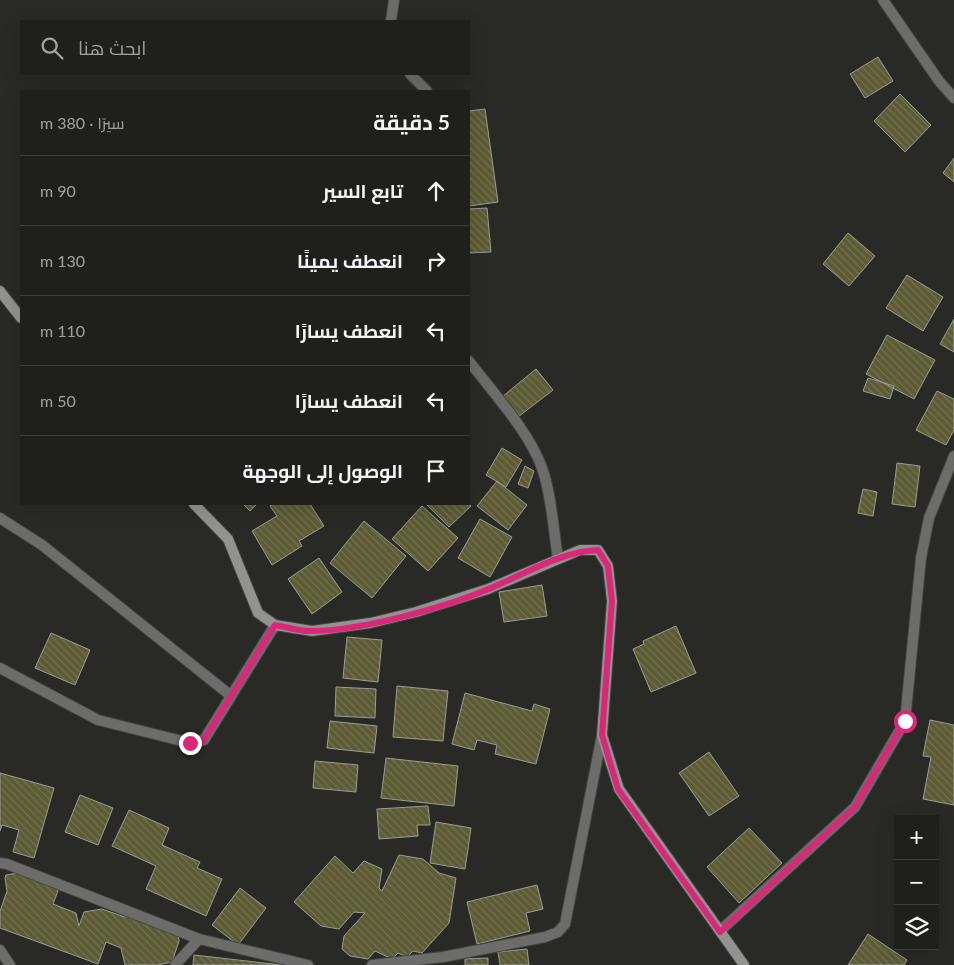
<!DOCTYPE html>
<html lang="ar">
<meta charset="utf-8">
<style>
:root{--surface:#1f1f1c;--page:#2c2c29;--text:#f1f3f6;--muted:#a1a2a3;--line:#3c3d3b}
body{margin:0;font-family:Lato,Cairo,sans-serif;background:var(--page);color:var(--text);direction:rtl}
.controls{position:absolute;right:15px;bottom:15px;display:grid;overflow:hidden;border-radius:0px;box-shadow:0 5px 20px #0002}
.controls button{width:45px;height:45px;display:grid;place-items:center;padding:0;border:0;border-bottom:1px solid var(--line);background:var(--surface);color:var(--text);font:25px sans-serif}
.stop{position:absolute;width:15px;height:15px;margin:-11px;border:4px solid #db2777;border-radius:50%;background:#fff}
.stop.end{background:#db2777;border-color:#fff;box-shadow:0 1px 5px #0008}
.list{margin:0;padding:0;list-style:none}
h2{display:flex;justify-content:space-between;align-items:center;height:65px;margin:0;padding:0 20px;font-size:21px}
h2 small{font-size:16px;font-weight:400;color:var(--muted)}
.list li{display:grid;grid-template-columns:32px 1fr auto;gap:15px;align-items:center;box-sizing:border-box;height:70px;padding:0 20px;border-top:1px solid var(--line)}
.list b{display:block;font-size:19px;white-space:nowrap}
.list em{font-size:16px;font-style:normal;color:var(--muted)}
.icon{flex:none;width:28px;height:28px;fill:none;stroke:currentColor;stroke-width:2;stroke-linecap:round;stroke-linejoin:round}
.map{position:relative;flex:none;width:954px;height:965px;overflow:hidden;direction:ltr}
.search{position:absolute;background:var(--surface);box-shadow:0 5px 20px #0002;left:20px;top:20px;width:450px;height:55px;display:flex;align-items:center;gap:12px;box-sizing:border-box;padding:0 18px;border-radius:0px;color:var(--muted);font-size:19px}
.panel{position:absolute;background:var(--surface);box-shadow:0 5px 20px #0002;left:20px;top:90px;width:450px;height:415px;border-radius:0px;direction:rtl}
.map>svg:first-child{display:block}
</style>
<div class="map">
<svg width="954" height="965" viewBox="0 0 954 965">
<defs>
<pattern id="building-back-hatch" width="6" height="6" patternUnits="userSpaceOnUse" patternTransform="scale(1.25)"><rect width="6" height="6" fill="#5c5b35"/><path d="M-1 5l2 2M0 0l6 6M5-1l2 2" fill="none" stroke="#727251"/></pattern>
</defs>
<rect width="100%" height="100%" fill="#292926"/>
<path fill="url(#building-back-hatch)" stroke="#9c9c98" d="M878,57L893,81L865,98L850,74Z
M900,94L931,125L905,152L874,121Z
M485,109L498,202L469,206V111Z
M954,158V182L943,173Z
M487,208L491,252L469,253V209Z
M848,233L875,256L849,286L823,264Z
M907,275L943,297L923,331L886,308Z
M954,319V352L940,344Z
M887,335L935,360L914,399L866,374Z
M536,369L553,390L518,417L502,397Z
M868,378L894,386L890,399L863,391Z
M937,391L954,399V430L946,445L916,430Z
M502,448L522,460L506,487L486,475Z
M897,463L920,466L915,507L892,504Z
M525,466L534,471L528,488L518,484Z
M497,481L527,505L508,530L477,506Z
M863,489L877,492L873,516L858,513Z
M243,504H257L250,511Z
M273,504H310L324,526L299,541L302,546L272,565L252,531L277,516L270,506Z
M426,504H468L471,506L449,527Z
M422,506L458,538L428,571L392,539Z
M480,519L512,537L490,577L458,558Z
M364,521L406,556L372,598L330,563Z
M319,558L342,592L312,614L288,579Z
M542,585L547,616L504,622L499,592Z
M676,626L696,673L651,692L633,649L644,644L643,641Z
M51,633L90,650L75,685L35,668Z
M347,637L382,640L378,682L343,678Z
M397,686L448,691L443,741L393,737Z
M336,687L376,689L375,718L335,716Z
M465,693L532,711L534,704L550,709L536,764L495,754L497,745L477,740L474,750L452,744Z
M930,720L954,725V805L923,799L931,757L923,756Z
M330,721L377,726L374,753L327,748Z
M709,752L739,796L709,816L679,773Z
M386,758L458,766L454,806L381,798Z
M315,761L358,765L356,792L313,788Z
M0,773L54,788L34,858L13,852L19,830L2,825L0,831Z
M80,795L113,808L98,845L65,832Z
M428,806L430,825H417L418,836L379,839L377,809Z
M129,810L169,828L162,845L200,862L197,868L222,879L206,916L146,889L156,866L112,846Z
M436,822L471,828L465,869L430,863Z
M749,828L782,863L739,903L707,867Z
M399,855L423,859L439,873L456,878L449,923L422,953L413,951L407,957L398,953L392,959L375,951L368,959L350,956L342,949L344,936L365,913L354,912L339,929L321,926L294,902L335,856L353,873L364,861L382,869L379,888L382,891Z
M18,873L59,888L53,904L76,913L79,926L84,912L102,909L125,917L131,916L178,934L179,941L172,962L158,965H125L121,948L106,942L98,964L0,928V911L7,891L5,878L6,875Z
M537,885L543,909L526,913L530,931L477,944L467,902Z
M240,888L266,908L238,945L212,925Z
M868,934L907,960L904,965H848Z
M527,949L529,965H500L498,952Z
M194,955L282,965H193Z
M488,958V965H465V959Z"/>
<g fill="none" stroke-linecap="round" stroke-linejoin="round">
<defs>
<path id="street" d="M883,0L939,81L954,98
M391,21L394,0
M410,74L427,91
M469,361C493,393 529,431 542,468C551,492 554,533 558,559
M0,518L42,545L230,695
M0,668L98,720L190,743L204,740L275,625
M0,863L7,864L199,939
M720,931L855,807L905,721L921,558L929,518L954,456
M0,950L10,965
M175,965L199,939L308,965
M372,965L443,957L545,937L558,932L565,924L602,735"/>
<path id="secondary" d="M0,291L21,318
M194,504L228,539L258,613L275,625L312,631L370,623L416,612L488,589L580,550H598L608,566L612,601L602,735L619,789L744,965"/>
</defs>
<use href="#street" stroke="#444441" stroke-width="12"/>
<use href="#secondary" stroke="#444441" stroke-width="12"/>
<use href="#street" stroke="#6c6c6b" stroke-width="10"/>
<use href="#secondary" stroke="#929290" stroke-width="10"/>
</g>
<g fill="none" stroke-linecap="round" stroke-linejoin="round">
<path stroke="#db2777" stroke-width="6" d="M190,743L204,740L275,625C287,627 301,632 313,631C363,630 444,608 491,588C525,574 562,551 598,550L608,566L612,601L602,735L618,789L720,932L855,807L905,721"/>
</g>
</svg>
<div class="controls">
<button>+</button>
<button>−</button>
<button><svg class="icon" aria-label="layers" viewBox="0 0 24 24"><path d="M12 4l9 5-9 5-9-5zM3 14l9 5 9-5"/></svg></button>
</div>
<div class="stop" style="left:905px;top:721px"></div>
<div class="stop end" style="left:190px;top:743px"></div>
<div class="search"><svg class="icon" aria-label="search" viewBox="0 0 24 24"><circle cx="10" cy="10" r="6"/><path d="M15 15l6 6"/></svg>ابحث هنا</div>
<section class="panel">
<h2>5 دقيقة<small>سيرًا · 380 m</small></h2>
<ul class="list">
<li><svg class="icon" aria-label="ahead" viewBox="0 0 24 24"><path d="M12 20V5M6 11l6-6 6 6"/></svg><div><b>تابع السير</b></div><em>90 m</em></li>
<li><svg class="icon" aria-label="right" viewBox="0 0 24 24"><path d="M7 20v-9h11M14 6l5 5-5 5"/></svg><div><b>انعطف يمينًا</b></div><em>130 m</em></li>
<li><svg class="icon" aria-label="left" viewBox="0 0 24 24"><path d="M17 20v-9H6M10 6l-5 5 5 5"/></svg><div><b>انعطف يسارًا</b></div><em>110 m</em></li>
<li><svg class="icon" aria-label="left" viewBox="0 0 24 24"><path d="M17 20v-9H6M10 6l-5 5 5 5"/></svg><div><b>انعطف يسارًا</b></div><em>50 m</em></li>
<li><svg class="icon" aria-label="arrive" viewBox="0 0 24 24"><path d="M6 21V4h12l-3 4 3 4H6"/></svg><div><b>الوصول إلى الوجهة</b></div></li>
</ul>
</section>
</div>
